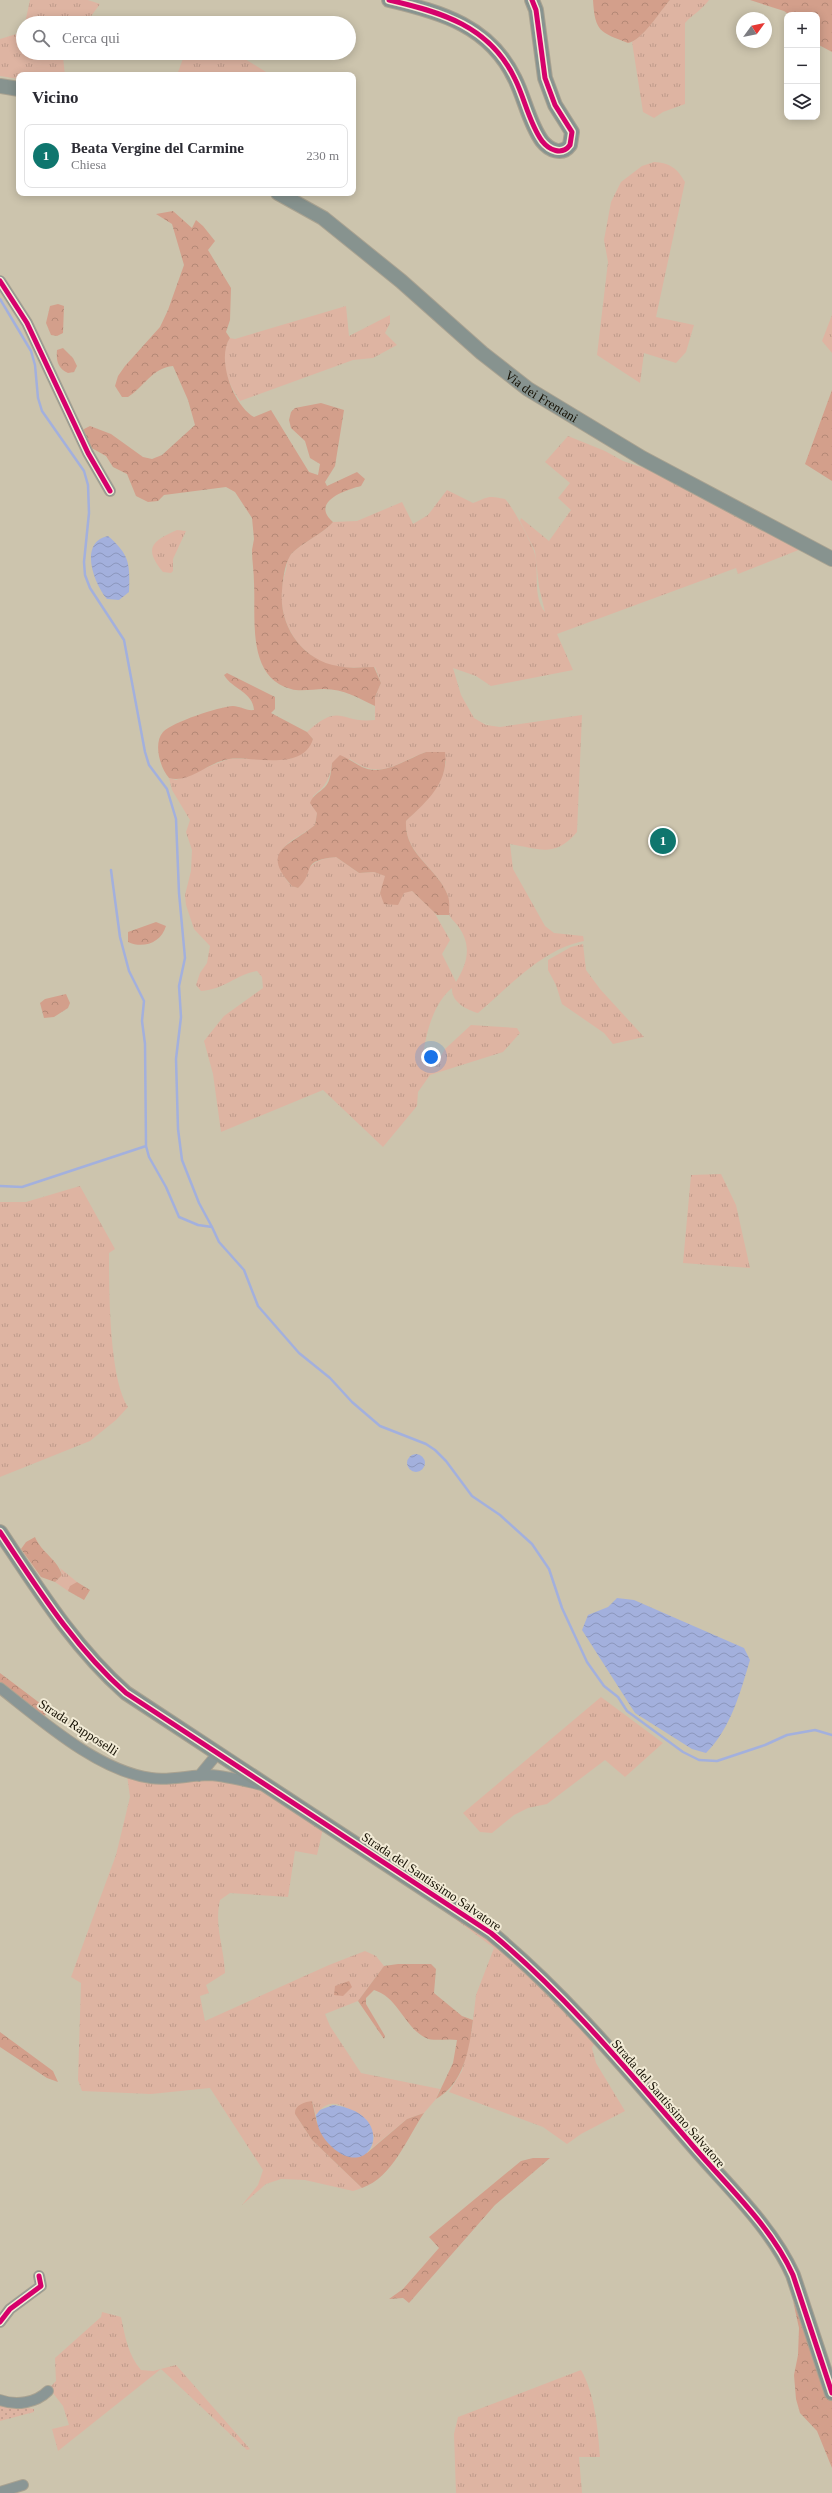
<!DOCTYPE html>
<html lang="it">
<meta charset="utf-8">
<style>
:root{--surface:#fff;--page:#f7f7f7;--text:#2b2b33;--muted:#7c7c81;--line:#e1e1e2;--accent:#0f766e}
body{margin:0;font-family:Georgia,serif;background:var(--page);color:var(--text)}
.controls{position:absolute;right:12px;top:12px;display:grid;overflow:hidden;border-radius:8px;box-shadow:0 2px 10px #0003}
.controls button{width:36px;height:36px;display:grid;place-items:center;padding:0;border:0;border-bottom:1px solid var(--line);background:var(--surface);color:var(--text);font:20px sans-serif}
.compass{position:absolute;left:736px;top:12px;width:36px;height:36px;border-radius:50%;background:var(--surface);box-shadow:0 2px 10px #0003;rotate:57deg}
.you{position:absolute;left:431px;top:1057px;width:14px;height:14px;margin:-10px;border:3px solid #fff;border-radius:50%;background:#1a73e8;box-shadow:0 0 0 6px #1a73e833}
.badge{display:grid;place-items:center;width:26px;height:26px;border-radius:50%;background:var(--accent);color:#fff;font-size:13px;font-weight:700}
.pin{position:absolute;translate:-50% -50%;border:2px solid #fff;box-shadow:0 1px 4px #0006}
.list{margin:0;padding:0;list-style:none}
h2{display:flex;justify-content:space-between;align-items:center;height:52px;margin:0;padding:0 16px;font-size:17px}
h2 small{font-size:13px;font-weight:400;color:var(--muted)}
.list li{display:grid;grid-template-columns:26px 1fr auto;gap:12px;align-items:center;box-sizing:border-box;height:64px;margin:0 8px 8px;padding:0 8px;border:1px solid var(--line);border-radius:8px}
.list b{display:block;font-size:15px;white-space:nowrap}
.list p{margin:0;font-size:13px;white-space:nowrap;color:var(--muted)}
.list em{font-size:13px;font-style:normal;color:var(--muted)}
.icon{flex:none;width:22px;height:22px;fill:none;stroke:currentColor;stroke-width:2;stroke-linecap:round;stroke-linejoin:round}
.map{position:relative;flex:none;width:832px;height:2493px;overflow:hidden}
.search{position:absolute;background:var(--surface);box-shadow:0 2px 10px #0003;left:16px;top:16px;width:340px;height:44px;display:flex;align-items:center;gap:10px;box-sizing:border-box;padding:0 14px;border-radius:22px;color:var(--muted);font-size:15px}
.panel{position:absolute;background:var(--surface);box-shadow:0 2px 10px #0003;left:16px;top:72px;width:340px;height:124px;border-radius:8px}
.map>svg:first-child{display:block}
</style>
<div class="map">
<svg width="832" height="2493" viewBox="0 0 832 2493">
<defs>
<pattern id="grass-tufts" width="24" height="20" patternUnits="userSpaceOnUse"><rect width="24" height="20" fill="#deb4a2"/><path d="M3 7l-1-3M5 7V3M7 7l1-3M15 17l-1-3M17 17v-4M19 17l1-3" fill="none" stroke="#be9a8a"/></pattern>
<pattern id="forest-crowns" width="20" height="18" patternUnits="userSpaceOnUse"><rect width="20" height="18" fill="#d39f8b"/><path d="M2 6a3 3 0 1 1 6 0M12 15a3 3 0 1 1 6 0" fill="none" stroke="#b48876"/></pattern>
<pattern id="garden-dots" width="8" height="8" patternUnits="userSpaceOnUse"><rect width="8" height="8" fill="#deb4a2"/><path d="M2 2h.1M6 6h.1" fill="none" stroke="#be9a8a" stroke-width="1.8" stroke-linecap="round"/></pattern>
<pattern id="water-waves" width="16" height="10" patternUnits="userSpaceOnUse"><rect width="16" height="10" fill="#a3b0dd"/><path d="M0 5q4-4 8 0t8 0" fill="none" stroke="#8b96bc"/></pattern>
</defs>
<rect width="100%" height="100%" fill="#ccc4ad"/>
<path fill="url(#grass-tufts)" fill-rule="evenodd" d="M30,0H88L100,4L86,23H25Z
M670,0H709C702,10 693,14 685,23V104L663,112L654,118L643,112L632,42C647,33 658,13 670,0Z
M23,32V53H64L63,57L65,75H19V79L0,76V39Z
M185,53H235L271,75H177Z
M654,162C670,163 677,168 685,182L656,317L694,325L686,352L676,363L644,353L640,383L597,355L608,262L604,240L611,202L621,182L642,166Z
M346,306L349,336L390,315V323L385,333L397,345L373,358L353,360L240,401C228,385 217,356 230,338L235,339Z
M832,315V353L822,341Z
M568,436L605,451L623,461L653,471L801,549L738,574L736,568L557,634L573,670L491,686L476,676L453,668L461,695L474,718L486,725L500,727L582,715L577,832C555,858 540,849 510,844L513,869L545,926L554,933L583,936L584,941C542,949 509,987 478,1013C467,1010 451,1002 452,988C433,1004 426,1033 423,1056L434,1068L445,1049L471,1025L517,1028L520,1033L503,1052L430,1075L418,1092L417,1106L383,1147L323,1090L221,1132L213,1074L204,1041L224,1016L263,988L262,977L257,971C236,974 226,989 201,991L196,985L200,973L207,963L210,946L194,929L186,905L185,895L191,871L192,850L186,832L190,820L172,790L169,778L176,780L228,759H290L299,755L313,739L307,732C341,701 340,724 375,720V697L381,683L375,667C357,667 337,670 320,661C287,643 274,605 286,570C287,565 287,560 290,556C296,546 323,534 333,522L357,521L402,502L413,524L428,515L447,490L473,503C489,497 486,495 505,499C513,507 530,540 534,551C540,570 532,596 545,612L539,587L535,551L520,521L521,518L549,541L571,510L558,498L570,483L545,462ZM426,752L446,761C442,788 424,803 406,821C404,854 438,868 448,896C450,902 447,909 449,914C450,918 455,922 458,926C472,945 468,963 456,982L442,954L450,940L434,912L412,891L380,893L386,876L374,872L359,873L336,857C311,860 309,866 298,888C291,886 286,881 283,874C268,846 297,840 315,825L317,813L313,796C326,786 330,779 332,763L350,759C381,781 395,763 426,752Z
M177,530L186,531L173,559V571L171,573L163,572C143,548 152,541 177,530Z
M583,944L586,970L600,989L644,1037L613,1044L604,1033L562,1004L556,985L548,970V960L571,947Z
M721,1174L736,1205L750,1268L683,1263L691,1175Z
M80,1186L115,1249L109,1253C109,1290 109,1379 128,1407L116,1420L90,1441L0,1477V1202H26Z
M60,1568L77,1582L68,1591L55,1582L62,1575Z
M601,1697L663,1743L625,1777L605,1760L547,1804L528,1808L514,1815L492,1833L480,1832L463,1813Z
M127,1775L224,1781L265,1787L324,1824L317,1855L295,1851L288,1897L230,1893L220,1900C214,1927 224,1946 225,1973L206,1985L209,1993L200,1996L205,2021L329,1965L365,1951L376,1956L384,1966L358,2001L325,2014L330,2026L361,2073L440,2089L436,2099L424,2113L407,2119L372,2148L374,2136C361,2121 336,2086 316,2115L312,2101L295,2114L312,2140L362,2188L353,2191L305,2180L281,2179L266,2184L242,2205L258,2185L263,2170L210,2088L151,2094L82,2091L78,2080L81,1983L71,1977L116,1855L130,1797Z
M449,1910L501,1946L595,2042L592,2048L596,2063L625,2111L581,2134L567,2144L543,2127L449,2092L462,2071L472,2029L476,1995L494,1948L447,1913Z
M102,2312L121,2317C125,2336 128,2355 141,2370L153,2371L176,2365L250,2449L247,2450L161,2369L58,2451L52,2429L69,2425L63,2406L49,2388L56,2381L55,2358L101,2317Z
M581,2370C595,2394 598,2429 600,2457H579L582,2493H456L454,2434L458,2417Z"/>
<path fill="url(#forest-crowns)" d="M593,0H670C660,11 642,41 628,43C600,32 595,32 593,0Z
M750,0H832V52L817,44V15H790L784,11Z
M173,211L192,228L196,220L203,226L215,241L208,250L231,288L230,320L226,332L230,338C216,358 233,405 254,417L271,410L309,472L318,475L320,464L310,458L305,441L291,428L289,420L291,412L295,408L321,403L344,410L335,466L325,482L327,486L357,472L365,479L361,486C345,490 310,502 333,522C323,534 296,546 290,556C284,566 283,580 282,591C279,626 302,660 338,666C350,669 362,667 374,667L381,683L375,697V706C358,698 344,689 324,689C314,689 300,692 291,689C246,677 256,617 254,583C254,572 252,561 252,550L254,539L252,518L235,492L226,487L164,495L158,501L148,502L136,496L127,474L113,467L106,456L88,446L84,439V429L90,426L111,434L143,457L152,459L162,455L195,425L188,400L173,366C152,368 144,387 128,397H122L115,386L118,376L125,366L160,327L168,310L184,265L172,224L156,214Z
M58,304L64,306L63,333L57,336L51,335L46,323L50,306Z
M63,348L73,358L77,366L74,372L68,373C58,368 56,361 57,350Z
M832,390V481L805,464Z
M227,673L275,697V709L271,713L307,732L313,739C303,772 254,756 229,759C208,762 189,784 169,778C160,768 153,743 163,732C173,722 218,707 233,706C240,706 246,711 254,710C253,692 232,689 224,675Z
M426,752H445C449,783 426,802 406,821C404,855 438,868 448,896C450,901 449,910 449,915H437L412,891L404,893L398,905L384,904L380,893L385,876L374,872L359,873L336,857C298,861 317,871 298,888L292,886C259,850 290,846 315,825L317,813L310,803C313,795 319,793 325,787C331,781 331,770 332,763L340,755C348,758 354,763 362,767C383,777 406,759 426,752Z
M156,922L166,926C161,943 143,949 128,942V932Z
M66,994L70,1003L68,1008L54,1017L44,1018L40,1003L45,999Z
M35,1537C41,1552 58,1560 62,1575L55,1582L41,1577L21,1549L26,1542Z
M77,1582L90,1590L84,1600L68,1591L70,1586Z
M0,1673L49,1710L43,1718L0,1685Z
M398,1964H431L436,1969L434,1993L462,2016L473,2020C469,2050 464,2083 436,2099L453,2063L457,2040C447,2038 434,2042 426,2038C404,2027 398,1997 374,1990L366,1998V2004L385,2036L384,2039L358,2001L384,1966Z
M349,1981L352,1987L343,1996L334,1995L335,1986Z
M0,2032L53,2071L58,2082L47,2078L0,2047Z
M312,2101L317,2123L367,2153L407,2119L424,2113C407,2138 393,2177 362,2188L312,2140L295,2114C294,2105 305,2102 312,2101Z
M533,2158H550L495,2205L409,2303L403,2298L389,2299L403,2289L439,2248L429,2237L521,2161Z
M793,2301L832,2400V2468L817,2431L800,2413L796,2399L794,2375L798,2355L799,2328Z"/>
<path fill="url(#garden-dots)" d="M0,2403L34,2409V2412L0,2421Z"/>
<path fill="url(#water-waves)" d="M108,536C130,555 130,564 129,592L119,600L107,599C94,584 78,542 108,536Z
M407 1463a9 9 0 1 1 18 0a9 9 0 1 1-18 0Z
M617,1598L634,1600L744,1648L750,1660C740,1693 731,1728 706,1753L692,1749L635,1713L582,1630L588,1615L608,1607Z
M333,2105C400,2113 372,2184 332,2147C322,2138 317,2128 316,2115L320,2110Z"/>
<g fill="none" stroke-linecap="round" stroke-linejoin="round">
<path stroke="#a3b0dd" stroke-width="2.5" d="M0,299L31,351L35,365L38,398L42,411L84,471L88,485L89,513L84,562L85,575L90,588L124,640L145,752L149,765L167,789L176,819L179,893L185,958L179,986L181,1017L176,1059L178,1129L182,1160L199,1203L212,1227
M111,870L120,937L129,971L144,1001L142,1021L145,1044L146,1146L149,1157L166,1187L179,1217L198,1225L212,1227L219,1242L244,1270L258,1306L299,1353L330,1378L352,1402L380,1426L426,1444L435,1450L446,1461L472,1496L500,1515L532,1544L549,1569L562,1608L587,1662L604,1686L618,1697L627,1711L683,1752L699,1760L717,1761L765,1745L787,1735L815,1730L832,1735
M0,1186L22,1187L146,1146"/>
<defs>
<path id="street" d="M0,281L27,323L88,453L110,491
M0,1688C41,1720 98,1771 151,1778C169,1781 190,1775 209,1775C227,1776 245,1781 262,1785
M199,1776L218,1753
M0,2322L10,2309L41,2286L39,2276
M0,2400C16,2406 36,2403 48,2391
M0,2492L23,2485"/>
<g id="secondary">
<path d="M389,0C441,12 490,26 515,79C525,99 529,123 542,141C549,150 562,156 570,145L572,132L555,105L545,78L536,10L532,0"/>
<path d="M0,86L19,89"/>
<path id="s1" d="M278,193L323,218L401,281L482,353L528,389L642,458L832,559"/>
<path d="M0,1532C38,1589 74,1647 126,1693L491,1933C566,1995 629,2072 693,2146C727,2186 771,2226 793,2275L832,2393"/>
</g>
</defs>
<use href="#street" stroke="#a9a291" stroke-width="12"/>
<use href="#secondary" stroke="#a9a291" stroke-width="16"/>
<use href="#street" stroke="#8a9695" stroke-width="10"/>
<use href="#secondary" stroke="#87938f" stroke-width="14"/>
<defs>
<path id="cycleway" d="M389,0C441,12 490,26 515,79C525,99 529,123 542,141C549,150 562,156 570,145L572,132L555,105L545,78L536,10L532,0
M0,281L27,323L88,453L110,491
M0,1532C38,1589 74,1647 126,1693L491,1933C566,1995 629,2072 693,2146C727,2186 771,2226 793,2275L832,2393
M0,2322L10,2309L41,2286L39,2276"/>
</defs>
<use href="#cycleway" stroke="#f2ebd6" stroke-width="8"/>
<use href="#cycleway" stroke="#d6006c" stroke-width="5"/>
</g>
<g text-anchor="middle" stroke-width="4" stroke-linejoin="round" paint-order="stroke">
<g font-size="13" fill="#151003" stroke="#f2ebd6">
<text dy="5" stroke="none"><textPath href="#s1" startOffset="334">Via dei Frentani</textPath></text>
<text transform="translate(79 1727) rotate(33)" y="5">Strada Rapposelli</text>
<text transform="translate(432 1881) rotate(34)" y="5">Strada del Santissimo Salvatore</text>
<text transform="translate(669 2103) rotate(49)" y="5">Strada del Santissimo Salvatore</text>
</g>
</g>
</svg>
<div class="controls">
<button>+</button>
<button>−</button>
<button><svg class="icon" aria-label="layers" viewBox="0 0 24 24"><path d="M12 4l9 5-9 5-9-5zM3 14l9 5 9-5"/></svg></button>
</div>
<svg class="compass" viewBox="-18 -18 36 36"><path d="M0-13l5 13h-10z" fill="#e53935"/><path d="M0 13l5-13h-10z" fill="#7c7c81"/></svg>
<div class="you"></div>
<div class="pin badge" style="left:663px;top:841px">1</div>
<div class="search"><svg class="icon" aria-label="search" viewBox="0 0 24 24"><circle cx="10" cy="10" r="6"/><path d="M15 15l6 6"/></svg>Cerca qui</div>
<section class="panel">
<h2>Vicino<small></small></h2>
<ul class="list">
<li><span class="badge">1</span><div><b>Beata Vergine del Carmine</b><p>Chiesa</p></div><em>230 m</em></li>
</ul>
</section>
</div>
